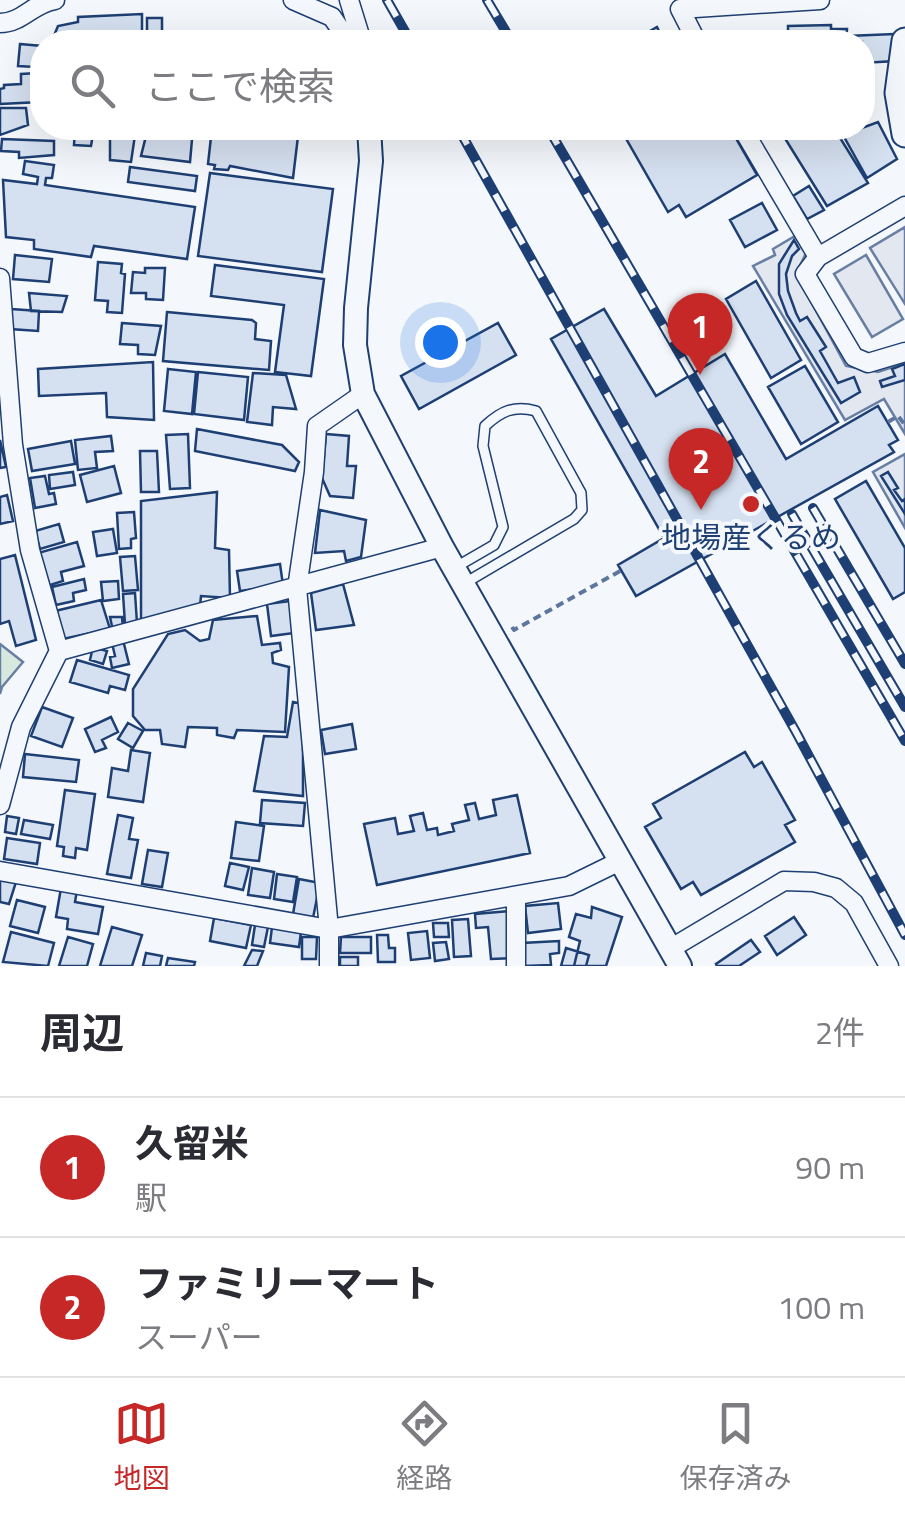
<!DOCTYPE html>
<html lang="ja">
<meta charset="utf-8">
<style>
:root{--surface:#fff;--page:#f2f2f3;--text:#2b2b33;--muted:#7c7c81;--line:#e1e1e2;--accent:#c62828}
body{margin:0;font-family:"Titillium Web","Noto Sans JP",sans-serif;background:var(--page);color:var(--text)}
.you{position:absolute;left:440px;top:342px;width:35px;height:35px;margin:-25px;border:8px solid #fff;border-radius:50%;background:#1a73e8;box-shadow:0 0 0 15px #1a73e833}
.badge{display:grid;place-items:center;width:65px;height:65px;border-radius:50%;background:var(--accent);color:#fff;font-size:32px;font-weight:700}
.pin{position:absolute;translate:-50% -82px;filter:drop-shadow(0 2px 5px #0008)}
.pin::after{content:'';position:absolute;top:52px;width:35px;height:30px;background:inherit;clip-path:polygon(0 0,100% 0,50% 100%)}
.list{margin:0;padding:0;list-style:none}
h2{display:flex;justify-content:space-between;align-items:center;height:130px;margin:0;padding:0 40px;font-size:42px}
h2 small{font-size:32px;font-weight:400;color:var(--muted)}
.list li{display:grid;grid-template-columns:65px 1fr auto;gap:30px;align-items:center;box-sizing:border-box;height:140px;padding:0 40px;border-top:2px solid var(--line)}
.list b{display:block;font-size:38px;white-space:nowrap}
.list p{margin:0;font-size:32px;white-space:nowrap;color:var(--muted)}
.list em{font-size:32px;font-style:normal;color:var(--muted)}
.icon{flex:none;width:55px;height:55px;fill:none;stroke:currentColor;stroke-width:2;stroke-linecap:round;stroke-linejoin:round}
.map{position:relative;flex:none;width:905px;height:966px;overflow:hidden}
.search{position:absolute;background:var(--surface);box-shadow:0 10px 40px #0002;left:30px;right:30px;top:30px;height:110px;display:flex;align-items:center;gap:25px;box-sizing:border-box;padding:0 35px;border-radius:40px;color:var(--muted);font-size:38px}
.sheet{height:410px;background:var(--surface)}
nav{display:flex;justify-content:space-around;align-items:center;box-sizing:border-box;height:140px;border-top:2px solid var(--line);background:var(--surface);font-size:28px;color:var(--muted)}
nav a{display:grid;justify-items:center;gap:5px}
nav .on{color:var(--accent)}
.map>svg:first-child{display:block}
</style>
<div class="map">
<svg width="905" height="966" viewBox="0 0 905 966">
<rect width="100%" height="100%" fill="#f4f7fb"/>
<path fill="#d7e8df" stroke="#687fa3" stroke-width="2.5" d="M0,644L23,662L2,687L0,694Z"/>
<path fill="#e3e8f0" stroke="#687fa3" stroke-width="2.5" d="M905,227V304L870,248Z
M795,236L806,253L796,274L846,366L878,372L905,363V434L884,399L845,420L753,266L775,255L773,249Z
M866,255L903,319L872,337L834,274Z
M905,454V528L873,472Z"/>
<path fill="#d5e0f0" stroke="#1d3f73" stroke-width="2.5" d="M142,14V35L53,38L58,26L78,22V17Z
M147,18H162V32L147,33Z
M831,25V42H788V26Z
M657,27L663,39L675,32L681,42H631Z
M833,29H847L846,42H832Z
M894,34L895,61L862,63V42H849L848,36Z
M742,36H772V42H742Z
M20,44L42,46V61H36L35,67L18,66Z
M38,73L40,102L0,104V89L4,88V85L21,84V74Z
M0,108H26L28,125L0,135Z
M878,122L897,159L867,178L843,135Z
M75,128H94L91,146L74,145Z
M110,128H193L190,162L141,156L146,136L135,135L131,162L110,160Z
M212,128H299L293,178L230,166L228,170L214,169L215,165L208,164Z
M620,128H730L757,175L686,217L679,205L668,212Z
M801,128H834L868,183L827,206L781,132H804Z
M2,139L54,141V155L19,158V152L1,151Z
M25,161L54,165L52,178H46L45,185L195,207L187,259L94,246L91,257L34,249V240L6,237L3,180L37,184L38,177L23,174Z
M130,167L197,176L195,191L128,182Z
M210,173L333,189L322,272L198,256Z
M809,186L824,210L807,219L793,196Z
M762,203L777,230L745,247L730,220Z
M794,240L799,249L792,256L786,274L788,291L796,313L800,321L807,317L826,347L820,351L838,383L854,377L860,392L841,403L787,315L779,294V264Z
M15,255L52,259L49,282L13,279Z
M98,262L122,264L121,273L125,274L122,313L107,312L108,301L95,300Z
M215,265L324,279L311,376L275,372L284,305L211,296Z
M145,268H165L163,300L146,299V293H131L133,272L145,273Z
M756,281L801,360L771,378L726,299Z
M29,293L67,296L62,312L31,311Z
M11,309L39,311L38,331L10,329Z
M604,309L656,396L725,354L786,459L878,406L898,440L889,445L894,452L636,596L618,565L664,538L551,339Z
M167,312L252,320L256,323L255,339L271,341L269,370L163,361Z
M122,323L161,326L155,355L138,354V345L120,344Z
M498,323L516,355L419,409L401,376Z
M153,362L154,420L107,417L106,393L39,396L38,369Z
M905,364V380L882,387L880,381L895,376L892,369Z
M805,366L838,422L801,444L768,387Z
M168,369L196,372L192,414L164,411Z
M198,372L248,377L244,420L194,414Z
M253,373L286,375L296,409L273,407L272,425L247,422Z
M197,429L282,445L299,462L295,471L195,451Z
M188,434L190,488L170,489L166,435Z
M326,434L349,436L347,466H356L353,498L330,496L322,478Z
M111,436L113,451L95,452L97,468L78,470L75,440Z
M0,440L6,467L0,468Z
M71,441L75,464L32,471L28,449Z
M140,451H157L159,492H141Z
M114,466L121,493L87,502L80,475Z
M73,472L75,485L50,489L49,475Z
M888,472L898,488L894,490L902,501L905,499V514L881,476Z
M45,476L49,494L54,493L56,504L35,508L30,478Z
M866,481L905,548V592L893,599L835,499Z
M217,492L215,548L229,550L230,598L201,596L200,606L141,623V501Z
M7,495L13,521L0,524V497Z
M320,510L366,520L361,557L346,561L344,551L315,553Z
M134,512L136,538L131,539V548L119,549L117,513Z
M59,524L64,542L40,549L35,531Z
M113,529L117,553L97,556L93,532Z
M77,542L84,566L61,572L63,581L47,586L38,553Z
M15,555L36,640L16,646L9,621L0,624V559Z
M135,556L138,590L123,591L120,557Z
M280,564L283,585L240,591L237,571Z
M84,579L86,590L73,593L74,601L56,605L52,587Z
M118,581L119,599L103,601L101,582Z
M343,584L354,625L316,630L311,593Z
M135,593L137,623L125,624L123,594Z
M101,600L110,629L58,640L51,612Z
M290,601L294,633L271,636L267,604Z
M257,616L262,645L280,643L281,650L272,653L273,663L289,667L285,732L237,730L234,738L217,735V728L188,727L185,747L162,744L160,730H145L133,716V689L168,634L185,630L200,641L209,639L213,620Z
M110,617H122L123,629L113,631Z
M123,640L129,664L112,668L110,657L115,656L112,643Z
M93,647L107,651L103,664L90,660Z
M77,660L129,675L125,690L110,686L108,693L70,682Z
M293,702L303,704V796L254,791L264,736L287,737Z
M42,707L73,718L62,747L31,736Z
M111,717L118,732L102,740L106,748L95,752L85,729Z
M128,723L143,731L133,748L118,739Z
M352,724L356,749L325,754L321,730Z
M131,750L150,753L143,802L108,797L112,768L128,771Z
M745,752L754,767L762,762L795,820L785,825L795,842L701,895L693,882L681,889L645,827L661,818L653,804Z
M25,754L79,760L76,782L23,777Z
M65,790L95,794L87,850L76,848L75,858L63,856L64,847L57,846Z
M517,795L530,853L377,885L364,824L395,818L398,834L414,831L410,816L423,813L427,830L437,828L438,835L454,831L452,824L469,820L465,805L475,803L479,819L496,815L493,800Z
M262,800L305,803L303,826L260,823Z
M118,815L133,818L129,839L138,840L131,878L107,874Z
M7,816L19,818L16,834L5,832Z
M24,820L53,825L50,839L21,834Z
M236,822L264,826L259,861L231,858Z
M7,838L40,843L37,864L4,859Z
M148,850L168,853L162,887L142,884Z
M230,863L249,867L243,890L225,886Z
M252,868L274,872L270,898L248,895Z
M277,874L297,877L293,902L274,899Z
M0,875L17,879L9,904L0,902Z
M299,879L320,883L313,918L293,914Z
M61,888L77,890L75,902L103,907L98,934L67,929L68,919L56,917Z
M17,900L45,907L38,933L10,926Z
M558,903L561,929L528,933L525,906Z
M592,907L622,917L606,966H574L580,941L569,937L576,914L591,918Z
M510,911L513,958L491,959L488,927L476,928L475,914Z
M794,917L806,935L777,955L765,936Z
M214,918L251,925L246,948L210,941Z
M468,919L471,956L454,957L452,920Z
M433,923H448L449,937H434Z
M255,925L268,927L264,947L252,945Z
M112,927L142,935L132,966H100Z
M272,927L301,932L299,947L270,943Z
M427,931L430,958L411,960L408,933Z
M11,932L54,943L48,966L3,962Z
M377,935H388L389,948H395V962H378Z
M68,937L93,944L87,966H59Z
M302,937H317L316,959H302Z
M341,937H371V953H340Z
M751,940L760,952L739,966H717L716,964Z
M559,941V953L550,954L551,965L523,966L522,943Z
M446,942L449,959L435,961L433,943Z
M566,948L589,955L586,966H561Z
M252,950L263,951L257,966H244Z
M146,953L162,956L160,966H143Z
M340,957H358V966H340Z
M168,958L195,962L194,966H166Z"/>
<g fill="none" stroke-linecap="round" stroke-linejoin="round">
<defs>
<path id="service" d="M456,567L494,545L503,527L483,446L485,426C501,411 514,405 536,411L581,493L582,510L574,519L465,583"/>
<path id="minor" d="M293,0L332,17L349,42
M349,0L362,42
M0,23C22,23 33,3 55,0
M697,42L680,9L820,0
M742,128L818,257
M905,206L818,257L805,274L854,357L868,363L905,352
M0,278L13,445L30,550L59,651L21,727L0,805
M59,651L442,547
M0,871L329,929L569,886L618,862
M516,896V966
M670,949L784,881L814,882L836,888L854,903L889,966
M329,966V929L297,588L314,472L317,426L363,394"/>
<path id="tertiary" d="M369,128L371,161L356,308L355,345L363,394L442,547L680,966"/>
<path id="secondary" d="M905,41L898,93L905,134"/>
</defs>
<use href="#service" stroke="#1d3f73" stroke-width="12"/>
<use href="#minor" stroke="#1d3f73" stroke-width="21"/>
<use href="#tertiary" stroke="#1d3f73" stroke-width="26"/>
<use href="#secondary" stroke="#1d3f73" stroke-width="29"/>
<path stroke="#5e769c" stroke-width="4" stroke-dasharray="8 5" stroke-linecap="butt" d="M888,422L898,416L905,425
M512,627L514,630L622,570"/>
<use href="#service" stroke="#f4f7fb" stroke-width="9"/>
<use href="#minor" stroke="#f4f7fb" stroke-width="18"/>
<use href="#tertiary" stroke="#f4f7fb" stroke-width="22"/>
<use href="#secondary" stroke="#f4f7fb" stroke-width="25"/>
<defs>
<path id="rail" d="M387,0L411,42
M487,0L512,42
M458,128L796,732L905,935
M548,128L905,741
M813,508L905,664
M792,514L905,707"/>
</defs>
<use href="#rail" stroke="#1d3f73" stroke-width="10"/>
<use href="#rail" stroke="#f4f7fb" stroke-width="6" stroke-dasharray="19" stroke-linecap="butt"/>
</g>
<circle fill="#c62828" stroke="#f4f7fb" stroke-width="4" cx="751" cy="504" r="10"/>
<g text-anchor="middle" stroke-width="8" stroke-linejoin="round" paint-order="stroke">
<g font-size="30" fill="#1d3f73" stroke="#f4f7fb">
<text x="751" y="548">地場産くるめ</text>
</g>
</g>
</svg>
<div class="you"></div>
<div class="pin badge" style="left:700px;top:375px">1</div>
<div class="pin badge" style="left:701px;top:510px">2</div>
<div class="search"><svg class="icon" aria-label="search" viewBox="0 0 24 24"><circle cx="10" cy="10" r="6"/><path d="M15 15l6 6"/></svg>ここで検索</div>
</div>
<section class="sheet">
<h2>周辺<small>2件</small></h2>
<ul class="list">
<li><span class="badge">1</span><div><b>久留米</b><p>駅</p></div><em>90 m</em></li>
<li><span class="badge">2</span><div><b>ファミリーマート</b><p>スーパー</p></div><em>100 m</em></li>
</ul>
</section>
<nav>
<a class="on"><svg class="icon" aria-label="map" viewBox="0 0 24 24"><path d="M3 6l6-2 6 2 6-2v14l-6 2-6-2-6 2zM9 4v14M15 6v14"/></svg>地図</a>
<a><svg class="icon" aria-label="directions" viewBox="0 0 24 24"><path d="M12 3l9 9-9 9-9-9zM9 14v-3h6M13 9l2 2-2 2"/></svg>経路</a>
<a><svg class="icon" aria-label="saved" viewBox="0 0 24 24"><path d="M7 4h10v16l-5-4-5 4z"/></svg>保存済み</a>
</nav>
